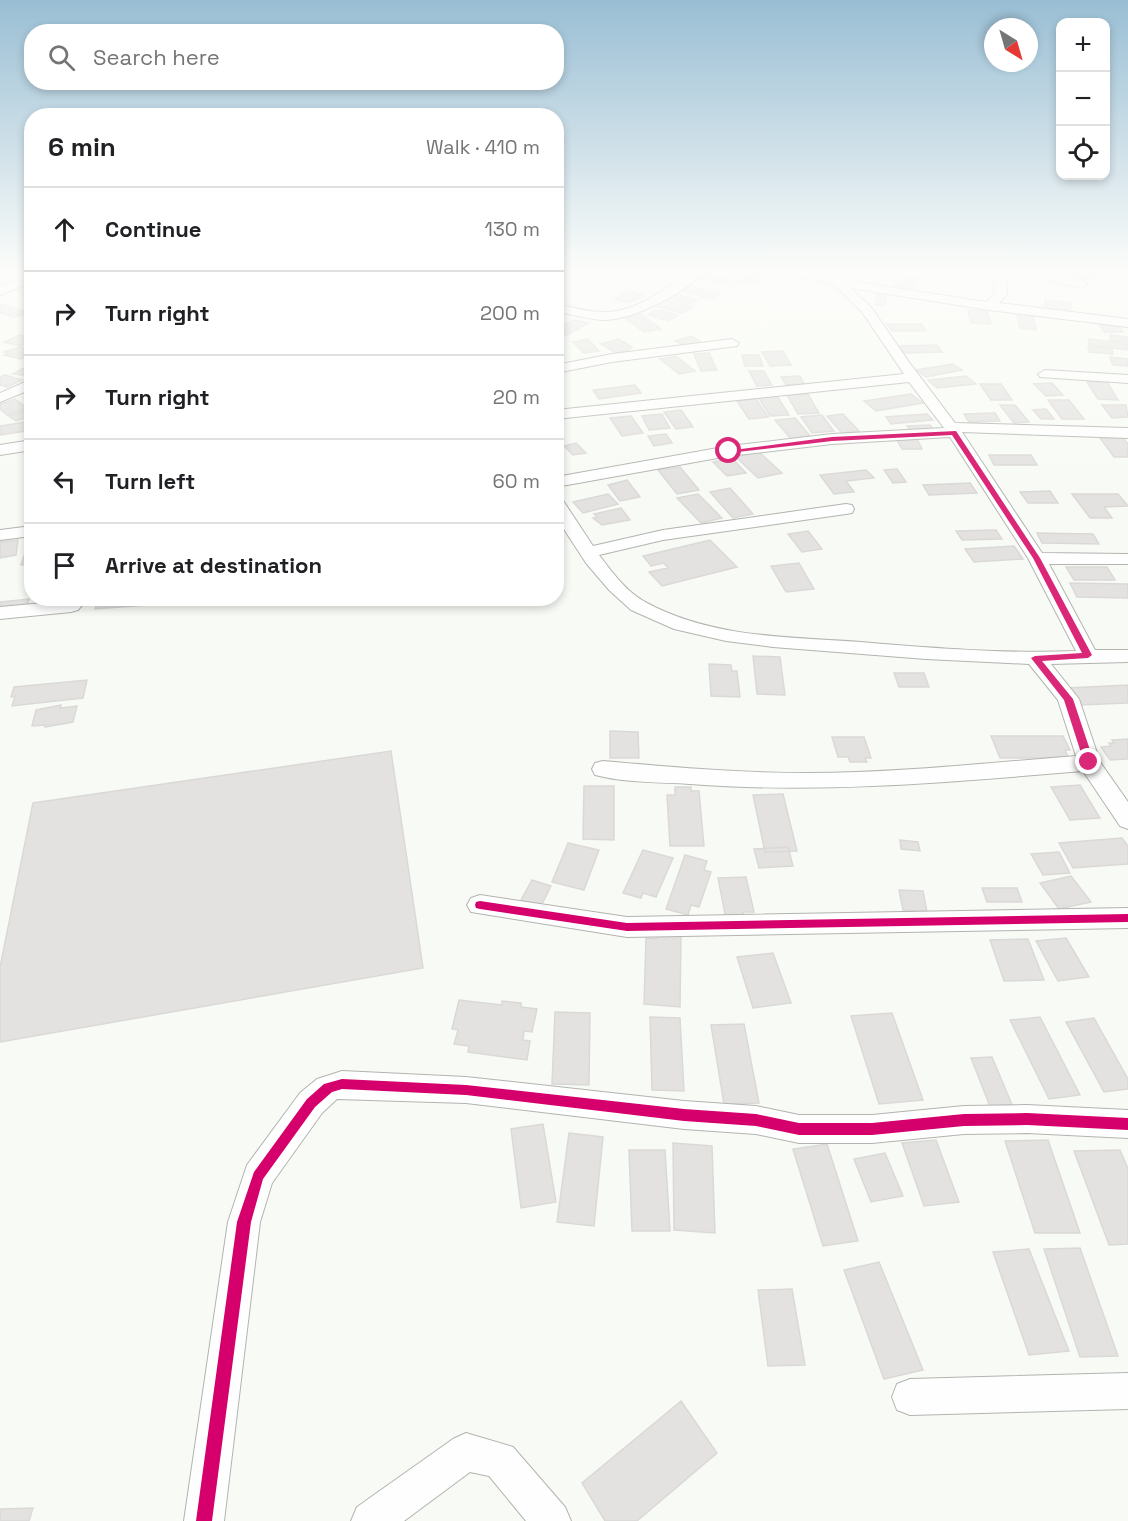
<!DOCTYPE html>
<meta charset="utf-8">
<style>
:root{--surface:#fff;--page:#f6f6f6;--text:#202124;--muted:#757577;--line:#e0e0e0}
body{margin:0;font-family:"Space Grotesk",sans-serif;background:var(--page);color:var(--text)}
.controls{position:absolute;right:18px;top:18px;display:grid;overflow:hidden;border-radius:12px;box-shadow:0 3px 9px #0003}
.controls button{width:54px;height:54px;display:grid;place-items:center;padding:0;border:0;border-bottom:2px solid var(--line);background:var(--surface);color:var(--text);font:30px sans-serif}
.compass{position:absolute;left:984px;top:18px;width:54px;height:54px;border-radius:50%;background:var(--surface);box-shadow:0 3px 9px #0003;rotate:143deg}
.stop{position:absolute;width:18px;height:18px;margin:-14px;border:4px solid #db2777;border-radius:50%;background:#fff}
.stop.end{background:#db2777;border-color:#fff;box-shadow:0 2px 6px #0008}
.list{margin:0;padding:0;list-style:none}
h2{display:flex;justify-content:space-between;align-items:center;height:78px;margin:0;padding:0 24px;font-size:26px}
h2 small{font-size:20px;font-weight:400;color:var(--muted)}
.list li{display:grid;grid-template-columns:39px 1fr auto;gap:18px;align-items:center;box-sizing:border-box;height:84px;padding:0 24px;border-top:2px solid var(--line)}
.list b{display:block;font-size:22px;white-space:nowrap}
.list em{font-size:20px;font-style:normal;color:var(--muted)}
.icon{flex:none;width:33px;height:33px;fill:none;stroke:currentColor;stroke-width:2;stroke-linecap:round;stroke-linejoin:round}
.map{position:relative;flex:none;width:1128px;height:1521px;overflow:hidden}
.search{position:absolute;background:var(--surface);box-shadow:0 3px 9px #0003;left:24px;top:24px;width:540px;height:66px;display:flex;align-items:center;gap:15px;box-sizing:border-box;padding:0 21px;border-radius:24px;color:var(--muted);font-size:22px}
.panel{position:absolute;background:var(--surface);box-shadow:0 3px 9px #0003;left:24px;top:108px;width:540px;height:498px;border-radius:24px}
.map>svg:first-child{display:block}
</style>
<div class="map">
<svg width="1128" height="1521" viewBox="0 0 1128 1521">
<rect width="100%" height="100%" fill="#f8fbf5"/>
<path fill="#e3e2e0" stroke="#dbd9d7" stroke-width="1.5" d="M757,271L771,273L754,283L741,280Z
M862,271H881L897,273L894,278L861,272Z
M1074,271H1084L1097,273L1091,281L1072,275Z
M708,274L740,282L732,286L700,278Z
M903,276L921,279L911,291L892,287Z
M686,285L720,293L711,299L678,290Z
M630,291L644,296L628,303L614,299Z
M675,294L697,300L688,304L667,297Z
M876,294L886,295L885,305H876Z
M660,299L693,307L683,313L651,305Z
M1045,300L1071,303V313L1045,310Z
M0,304L28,312L25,313L28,314L14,317L0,313Z
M655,310L664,311L678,315L668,321L648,315Z
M968,310L987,311L991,324L971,323Z
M641,314L661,329L644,332L624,317Z
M1017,314L1033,315L1036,330L1020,328Z
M574,320L588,323L566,336L556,333V329Z
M887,324H922L926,331H892Z
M1099,324L1119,325L1123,332H1104Z
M20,335L32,339V341L19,346L4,342Z
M1110,335L1128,337V342L1110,340Z
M692,336L702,343L687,347L675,341Z
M588,339L599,351L584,353L573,342Z
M618,339L632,347L629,350L616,353L601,344Z
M1089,339L1128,344V350L1089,345Z
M937,345L942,352L905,353L900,346Z
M20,347L32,350V354L21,359L4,355L8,353L4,352Z
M1088,347L1112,349L1113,354L1089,352Z
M783,351L791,365L770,366L762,352Z
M709,353L717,370L701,371L694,354Z
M742,355H759L763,366H745Z
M676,356L695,371L679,374L660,359Z
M1110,357L1128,359V366L1113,365Z
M953,364L962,370L926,377L916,370Z
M24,368L32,369V376L13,374Z
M749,371H764L772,385L757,386Z
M5,375L22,380L7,387L0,385V377Z
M800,376L804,384L786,385L781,377Z
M966,376L976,384L937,388L928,380Z
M1087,382H1107L1118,400L1098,399Z
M1052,383L1063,395L1046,396L1034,384Z
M980,384H1001L1012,400H991Z
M635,385L641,393L599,399L593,390Z
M808,394L819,413L798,414L787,395Z
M911,394L923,403L876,411L864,401Z
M777,396L789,415L770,416L758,397Z
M15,399L27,408L7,415L0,409V404Z
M756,399L768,417L749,419L737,401Z
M1048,400H1069L1084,419H1062Z
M1000,405H1015L1029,422L1014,423Z
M1102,405H1126L1128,417L1112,418Z
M1046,409L1054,419H1041L1033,410Z
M27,410L32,413V416L16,421L9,416Z
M681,410L693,427L676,429L664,412Z
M995,413L1000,421L969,422L964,414Z
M662,414L670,428L649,430L642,416Z
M843,414L859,431L842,433L827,416Z
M927,414L933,420L891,424L886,417Z
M822,415L834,431L812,433L801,417Z
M631,416L643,433L622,436L610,418Z
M795,418L810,436L790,438L775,420Z
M32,421V430L0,435V426Z
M930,425L934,430L911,431L907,426Z
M666,434L672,443L654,446L648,436Z
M1100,438H1123L1128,444V457H1114Z
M917,439L922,449H902L897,440Z
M576,443L586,453L573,455L564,446Z
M759,452L782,473L758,478L736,457Z
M989,455H1031L1037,465H994Z
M732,458L746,473L727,476L713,462Z
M680,467L699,490L677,494L658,470Z
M897,469L906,482L893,483L884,470Z
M866,470L874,478L846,481L854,492L834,494L820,475Z
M627,480L640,497L620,501L608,485Z
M970,483L977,493L929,495L923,485Z
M730,488L753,514L733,518L710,492Z
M1050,491L1058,503H1028L1020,492Z
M608,494L618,504L583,513L573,502Z
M698,494L722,518L701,523L677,498Z
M1072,494H1118L1128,506L1104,507L1112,518H1090Z
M621,508L630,520L602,525L593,518L597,517L594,514Z
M996,530L1002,539L962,540L956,531Z
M808,531L822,549L802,552L788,534Z
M1037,533L1093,534L1099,544L1042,543Z
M31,536L32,564L21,565Z
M18,540L16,555L0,558V542Z
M710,540L737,567L662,586L649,572L668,568L664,563L651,566L643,556Z
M1014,546L1023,559L974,562L965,549Z
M799,563L814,589L786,592L771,566Z
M1066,567H1107L1115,580H1074Z
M1070,583L1128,584V598L1077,597Z
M99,598H161L160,604L95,609Z
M29,599L27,606L0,608V602Z
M753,656L780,657L785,695L757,694Z
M709,664L731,665L732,671H737L740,697L711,696Z
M894,673H924L929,687H899Z
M87,680L83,698L12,706L15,696L11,697L14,687Z
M1128,685V703L1079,705L1068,688Z
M61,705L60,708L77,706L73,722L45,727L46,725L32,726L36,710Z
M610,731L638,732L639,758H610Z
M991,736H1063L1070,750H1065L1069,758H1000Z
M832,737H864L871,758H865L867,762H850L848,757H838Z
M1128,739V759L1110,760L1101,747L1111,746L1109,743H1114L1112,740Z
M391,751L423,968L0,1042V967L33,803Z
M1080,785L1100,818L1070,820L1051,787Z
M584,786H614V840L583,839Z
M675,787H691V791H699L704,846H670L667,795H675Z
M783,794L797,851L765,852L753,795Z
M1122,838L1128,846V864L1073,868L1059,843Z
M900,840L918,842L920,851L901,849Z
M568,843L599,850L584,890L552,882Z
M788,847L793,866L759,868L754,849Z
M643,850L673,858L656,897L643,893L641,898L623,893Z
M1059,852L1070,873L1043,875L1031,854Z
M685,855L707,861L704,870L711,872L699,907L691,905L688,915L666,909Z
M1071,876L1091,902L1059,909L1040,883Z
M746,877L754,912H743L744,918L726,919L718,878Z
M532,880L551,886L541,906L521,900Z
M982,888H1017L1022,902H987Z
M899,890L923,891L927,912L903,910Z
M656,934L681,936L680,1007L644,1004L646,938L656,939Z
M1066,938L1089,977L1058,981L1036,941Z
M1028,939L1044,980L1004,981L990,940Z
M773,953L791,1003L753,1008L737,957Z
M459,1000L502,1005V1001L521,1003V1007L537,1009L532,1032L524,1031L523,1040L530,1041L527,1060L468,1052L469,1046L454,1044L458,1030L452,1029Z
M555,1012L590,1013L589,1085L552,1084Z
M892,1013L923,1100L879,1104L851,1016Z
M650,1017L680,1018L684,1091L652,1090Z
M1040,1017L1080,1095L1049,1099L1010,1020Z
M1094,1018L1128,1079V1089L1104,1092L1066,1022Z
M744,1024L759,1103L724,1104L711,1025Z
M992,1057L1013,1107L991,1109L971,1058Z
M543,1124L556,1202L521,1208L511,1129Z
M569,1133L603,1137L594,1226L557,1222Z
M936,1140L959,1202L924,1206L902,1143Z
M1048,1140L1080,1233H1035L1005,1141Z
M673,1143L712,1146L715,1233L674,1230Z
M827,1144L858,1241L823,1246L793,1149Z
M629,1150H665L670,1231H632Z
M1120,1150L1128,1169V1244L1109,1245L1074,1151Z
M885,1153L903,1196L871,1202L854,1159Z
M1080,1248L1118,1356L1080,1357L1044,1249Z
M1029,1249L1069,1351L1029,1355L993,1252Z
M879,1262L923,1370L884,1379L844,1270Z
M792,1289L805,1365L768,1366L758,1290Z
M681,1401L717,1453L637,1521H605L582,1483Z
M33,1508L29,1521H0V1509Z"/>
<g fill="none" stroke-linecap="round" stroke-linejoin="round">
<defs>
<path id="minor" d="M691,271H705C685,293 632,321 602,320C587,319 572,314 556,312V304C572,307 587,312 603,312C637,313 665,288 691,271Z
M779,271H801L870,284L986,302L995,293L994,282L999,271H1011L1006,282L1007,294L999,303L1128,319V327L989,310L850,288L871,307L909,362L955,423L1128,428V438L962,432L1042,553L1128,554V564H1049L1095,650H1128V662L1051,664L1079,699L1100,762L1128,802V829L1120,826L1083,771C952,782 822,794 690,784C660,782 625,783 595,775L592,769L595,763L603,761C671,767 739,773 808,773C897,773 986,763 1076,756L1058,700L1029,664L926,659L773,647L726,641L674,629L631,610L609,590L586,563L556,517V498L562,499L593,546L663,530L846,504L852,505L854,509L852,513L846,514L663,540L599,555C613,573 627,593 647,603C712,638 790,637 861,642C932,648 1005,654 1076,651L1028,558L950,437L832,444L729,456L556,487V477L729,446L832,434L944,428L909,382L556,419V410L904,374L862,312L833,284L781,273Z
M1018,271H1038L1085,281L1087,284L1081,288L1020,273Z
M32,274V282L0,295V287Z
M732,339L739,343L737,346L612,362L556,373V365L612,354Z
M1045,370L1128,375V383L1040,377L1038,374Z
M32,379V389L0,402V393Z
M32,440V450L0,455V445Z
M32,526V536L0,540V530Z
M68,598H88L78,610L71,612L0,619V607L65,601Z
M480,895L627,917L1128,908V928L627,937L471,912L467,905L471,898Z
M342,1071L466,1077L684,1101L756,1106L799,1115H872L964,1106L1027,1105L1128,1110V1138L1027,1133L964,1134L872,1143H799L756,1134L684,1129L466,1103L337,1099L322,1113L272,1183L260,1222L224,1521H184L228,1222L247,1165L300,1093L317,1079Z
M1128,1373V1409L910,1415L897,1410L892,1397L897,1384L910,1379Z
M466,1433L513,1447L565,1507L571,1521H526L489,1476L470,1472L404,1521H351L357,1507L453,1439Z"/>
</defs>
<use href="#minor" stroke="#b2b4af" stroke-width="2"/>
<use href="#minor" fill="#fefefe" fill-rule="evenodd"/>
<defs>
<path id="cycleway" d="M480,901L627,923L1128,914V922L627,931L480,909L476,908L475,905L476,902Z
M342,1079L466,1085L684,1109L756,1114L799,1123H872L964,1114L1027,1113L1128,1118V1130L1027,1125L964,1126L872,1135H799L756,1126L684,1121L466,1095L342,1089L332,1092L315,1107L263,1179L251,1222L212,1521H196L237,1222L254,1172L307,1099L324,1084Z"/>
</defs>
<use href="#cycleway" stroke="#fff" stroke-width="4"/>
<use href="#cycleway" fill="#d6006c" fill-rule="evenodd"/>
</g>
<linearGradient id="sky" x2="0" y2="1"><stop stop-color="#99bed4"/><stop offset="0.56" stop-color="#fcfdfa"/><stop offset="1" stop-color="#fcfdfa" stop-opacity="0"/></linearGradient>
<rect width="1128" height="484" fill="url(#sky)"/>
<path fill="#db2777" d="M956,431L1040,558L1092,655L1088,658L1042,661L1073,699L1094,762L1093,765L1089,766L1084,762L1064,700L1031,658L1035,656L1082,653L1033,558L952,435L832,441L729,453L726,451L832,437Z"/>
</svg>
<div class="controls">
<button>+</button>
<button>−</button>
<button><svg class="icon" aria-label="locate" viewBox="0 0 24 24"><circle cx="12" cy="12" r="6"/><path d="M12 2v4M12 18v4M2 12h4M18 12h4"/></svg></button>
</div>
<svg class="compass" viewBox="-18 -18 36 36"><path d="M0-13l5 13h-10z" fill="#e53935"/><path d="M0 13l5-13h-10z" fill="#757577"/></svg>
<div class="stop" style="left:729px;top:451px"></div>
<div class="stop end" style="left:1089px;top:762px"></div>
<div class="search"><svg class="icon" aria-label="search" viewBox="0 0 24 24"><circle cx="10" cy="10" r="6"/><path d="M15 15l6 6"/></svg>Search here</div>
<section class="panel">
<h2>6 min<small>Walk · 410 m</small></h2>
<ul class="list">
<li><svg class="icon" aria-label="ahead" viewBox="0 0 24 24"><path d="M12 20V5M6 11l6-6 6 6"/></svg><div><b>Continue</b></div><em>130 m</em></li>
<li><svg class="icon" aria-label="right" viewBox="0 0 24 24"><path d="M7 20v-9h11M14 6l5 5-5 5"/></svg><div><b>Turn right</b></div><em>200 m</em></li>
<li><svg class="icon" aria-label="right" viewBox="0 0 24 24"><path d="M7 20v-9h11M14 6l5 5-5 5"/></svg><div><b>Turn right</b></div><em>20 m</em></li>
<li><svg class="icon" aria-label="left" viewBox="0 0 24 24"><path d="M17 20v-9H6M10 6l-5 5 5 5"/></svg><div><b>Turn left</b></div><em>60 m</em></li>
<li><svg class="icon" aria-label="arrive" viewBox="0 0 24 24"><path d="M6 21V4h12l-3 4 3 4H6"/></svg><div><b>Arrive at destination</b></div></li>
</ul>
</section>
</div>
